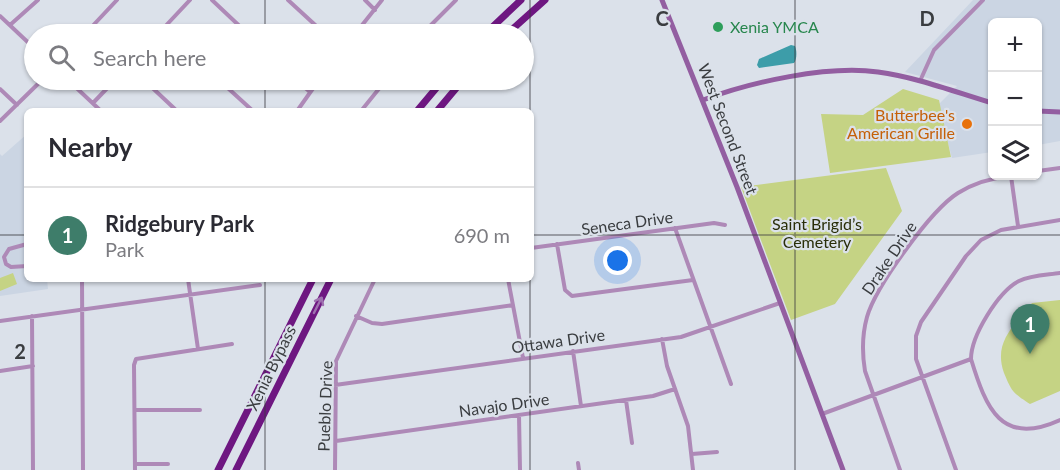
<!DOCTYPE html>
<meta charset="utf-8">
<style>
:root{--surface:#fff;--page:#f7f7f7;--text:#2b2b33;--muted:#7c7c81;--line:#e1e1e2;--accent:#3e7d6a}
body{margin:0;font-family:Lato,sans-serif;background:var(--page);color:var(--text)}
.controls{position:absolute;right:18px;top:18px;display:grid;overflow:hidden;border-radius:9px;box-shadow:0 2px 4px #0004}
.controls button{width:54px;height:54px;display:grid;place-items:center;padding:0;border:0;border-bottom:2px solid var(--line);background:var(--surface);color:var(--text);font:30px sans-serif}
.you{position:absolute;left:618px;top:261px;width:21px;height:21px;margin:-15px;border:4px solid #fff;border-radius:50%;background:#1a73e8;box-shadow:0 0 0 9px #1a73e833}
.badge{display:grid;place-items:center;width:39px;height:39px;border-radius:50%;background:var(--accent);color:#fff;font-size:20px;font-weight:700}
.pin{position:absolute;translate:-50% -50px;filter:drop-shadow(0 2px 3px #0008)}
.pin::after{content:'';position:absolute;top:32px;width:21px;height:18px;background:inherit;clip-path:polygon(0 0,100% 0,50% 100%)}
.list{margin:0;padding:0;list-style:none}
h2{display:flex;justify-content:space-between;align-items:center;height:78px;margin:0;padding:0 24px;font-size:26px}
h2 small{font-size:20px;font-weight:400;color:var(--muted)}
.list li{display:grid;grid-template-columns:39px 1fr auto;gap:18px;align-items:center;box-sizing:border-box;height:96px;padding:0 24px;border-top:2px solid var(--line)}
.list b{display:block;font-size:22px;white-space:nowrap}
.list p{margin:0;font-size:20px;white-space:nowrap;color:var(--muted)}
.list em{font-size:20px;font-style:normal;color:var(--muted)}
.icon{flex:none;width:33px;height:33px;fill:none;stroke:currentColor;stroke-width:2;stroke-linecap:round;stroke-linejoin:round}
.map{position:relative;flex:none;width:1060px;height:470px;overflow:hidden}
.search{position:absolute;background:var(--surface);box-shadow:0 2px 4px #0004;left:24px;top:24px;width:510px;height:66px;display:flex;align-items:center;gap:15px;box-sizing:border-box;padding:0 21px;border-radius:33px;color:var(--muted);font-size:22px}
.panel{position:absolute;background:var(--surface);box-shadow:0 2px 4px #0004;left:24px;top:108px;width:510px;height:174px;border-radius:9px}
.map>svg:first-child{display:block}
</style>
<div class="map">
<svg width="1060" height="470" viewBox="0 0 1060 470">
<rect width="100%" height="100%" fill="#dbe1ea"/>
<path fill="#cbd5e3" d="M973,0H1060V141L1038,145V22H992V152L952,158L938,105L957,86L905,72Z
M27,134V279H47L48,289L0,296V154L2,156Z"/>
<path fill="#c5d384" d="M903,89L939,100L951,157L830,173L821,114L863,115Z
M886,168L902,211L835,304L791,320L741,187Z
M13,273L17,284L0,291V278Z
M1060,300V391L1030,404C1012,392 1012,392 1004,373C993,342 1014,326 1032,303Z"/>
<path fill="#3d9da9" d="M791,45L795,46C797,51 797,59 794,63L759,68L757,65L759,59Z"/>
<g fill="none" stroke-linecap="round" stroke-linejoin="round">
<path stroke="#ae89b7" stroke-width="4" d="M212,0L248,34
M288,0L325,34
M365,0L375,10
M0,16L34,48
M10,25L38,0
M164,27L172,34
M85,34L117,0
M158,34L190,0
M355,34L382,0
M422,34L456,0
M68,80L101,111
M144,80L177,111
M219,80L253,111
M296,80L310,92
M920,81L934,50L983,0
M0,89L17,105
M93,103L115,80
M297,111L319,80
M361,111L386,80
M0,121L42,80
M1038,171L1060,168
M1011,176L1018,226
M675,228L731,384
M27,244L9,249L4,257L6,264L11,267L27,266
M557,244L565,290L572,296L693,280
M531,248L714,223L725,225
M1060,273C1046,275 1031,275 1019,281C998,292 971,336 971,359C986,408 1001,447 1060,420
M82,279L83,470
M188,279L198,349
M508,279L523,358
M32,316L33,470
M356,316L372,323L382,324L513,305
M0,321L260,285
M662,339L667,366L688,426L693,470
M573,351L581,406
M0,371L33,366
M335,385L681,337L780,303
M626,400L632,443
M135,410H200
M822,414L971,359
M519,415L520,470
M336,441L653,396L675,389
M692,454L717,452
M578,463L579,470
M135,464H168
M135,470L134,365L136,359L232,344
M335,470L336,361L375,279
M900,470L865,371C862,353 862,335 867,317C876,286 931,210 958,193C974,183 991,178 1010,176
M956,470L916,359V336L921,322L966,256L981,240L1001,230L1060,220"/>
<path stroke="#935ea1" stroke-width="5" d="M662,0L737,187L843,470
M703,100C751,82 827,65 878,72C916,77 955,92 992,103
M1038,111L1060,112"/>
<path stroke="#6e1781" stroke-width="7" d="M485,34L521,0
M507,34L545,0
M417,111L443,80
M437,111L463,80
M218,470L313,279
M236,470L331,279"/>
</g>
<defs><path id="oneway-shaft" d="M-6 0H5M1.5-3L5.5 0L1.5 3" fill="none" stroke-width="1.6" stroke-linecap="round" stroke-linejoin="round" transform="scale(1.5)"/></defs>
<use stroke="#9f72b0" href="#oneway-shaft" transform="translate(318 305) rotate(-63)"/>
<path fill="none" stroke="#3a3d40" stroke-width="1.5" stroke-opacity="0.55" d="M265,0V34M530,0V111M795,0V470M265,80V111M0,235H27M531,235H1060M265,279V470M530,279V470"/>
<circle fill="#2e9e5b" stroke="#dbe1ea" stroke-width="2" cx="718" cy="27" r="6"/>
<circle fill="#e8710a" stroke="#dbe1ea" stroke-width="2" cx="967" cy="124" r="6"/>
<g text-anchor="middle" stroke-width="4.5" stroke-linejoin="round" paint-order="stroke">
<g font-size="16" fill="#27864d" stroke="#dbe1ea" text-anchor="start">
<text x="730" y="33">Xenia YMCA</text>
</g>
<g font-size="16" fill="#c56008" stroke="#dbe1ea" text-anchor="end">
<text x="955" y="121">Butterbee's<tspan x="955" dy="18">American Grille</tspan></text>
</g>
<g font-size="16" fill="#3a3d40" stroke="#dbe1ea">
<text transform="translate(728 129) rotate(69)" y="6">West Second Street</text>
<text transform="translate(627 223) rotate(-8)" y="6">Seneca Drive</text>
<text transform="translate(889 258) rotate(-56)" y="6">Drake Drive</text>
<text transform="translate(558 341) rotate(-8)" y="6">Ottawa Drive</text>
<text transform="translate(271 368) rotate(-64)" y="6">Xenia Bypass</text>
<text transform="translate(504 405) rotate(-8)" y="6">Navajo Drive</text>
<text transform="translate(325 406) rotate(-88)" y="6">Pueblo Drive</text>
</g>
<g font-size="16" fill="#292e08" stroke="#dbe1ea">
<text x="817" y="230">Saint Brigid’s<tspan x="817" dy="18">Cemetery</tspan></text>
</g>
</g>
<g font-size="20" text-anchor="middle" font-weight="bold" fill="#3a3d40" stroke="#dbe1ea" stroke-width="4.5" stroke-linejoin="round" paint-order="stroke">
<text x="662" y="26">C</text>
<text x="927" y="26">D</text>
<text x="20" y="359">2</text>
</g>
</svg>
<div class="controls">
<button>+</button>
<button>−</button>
<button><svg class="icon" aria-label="layers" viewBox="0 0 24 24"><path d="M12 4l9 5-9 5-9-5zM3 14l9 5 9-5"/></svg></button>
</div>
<div class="you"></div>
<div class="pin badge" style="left:1030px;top:354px">1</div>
<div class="search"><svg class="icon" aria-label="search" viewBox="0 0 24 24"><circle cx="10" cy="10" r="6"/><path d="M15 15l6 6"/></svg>Search here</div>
<section class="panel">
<h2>Nearby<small></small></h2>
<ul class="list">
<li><span class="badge">1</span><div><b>Ridgebury Park</b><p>Park</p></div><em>690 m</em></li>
</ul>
</section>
</div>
